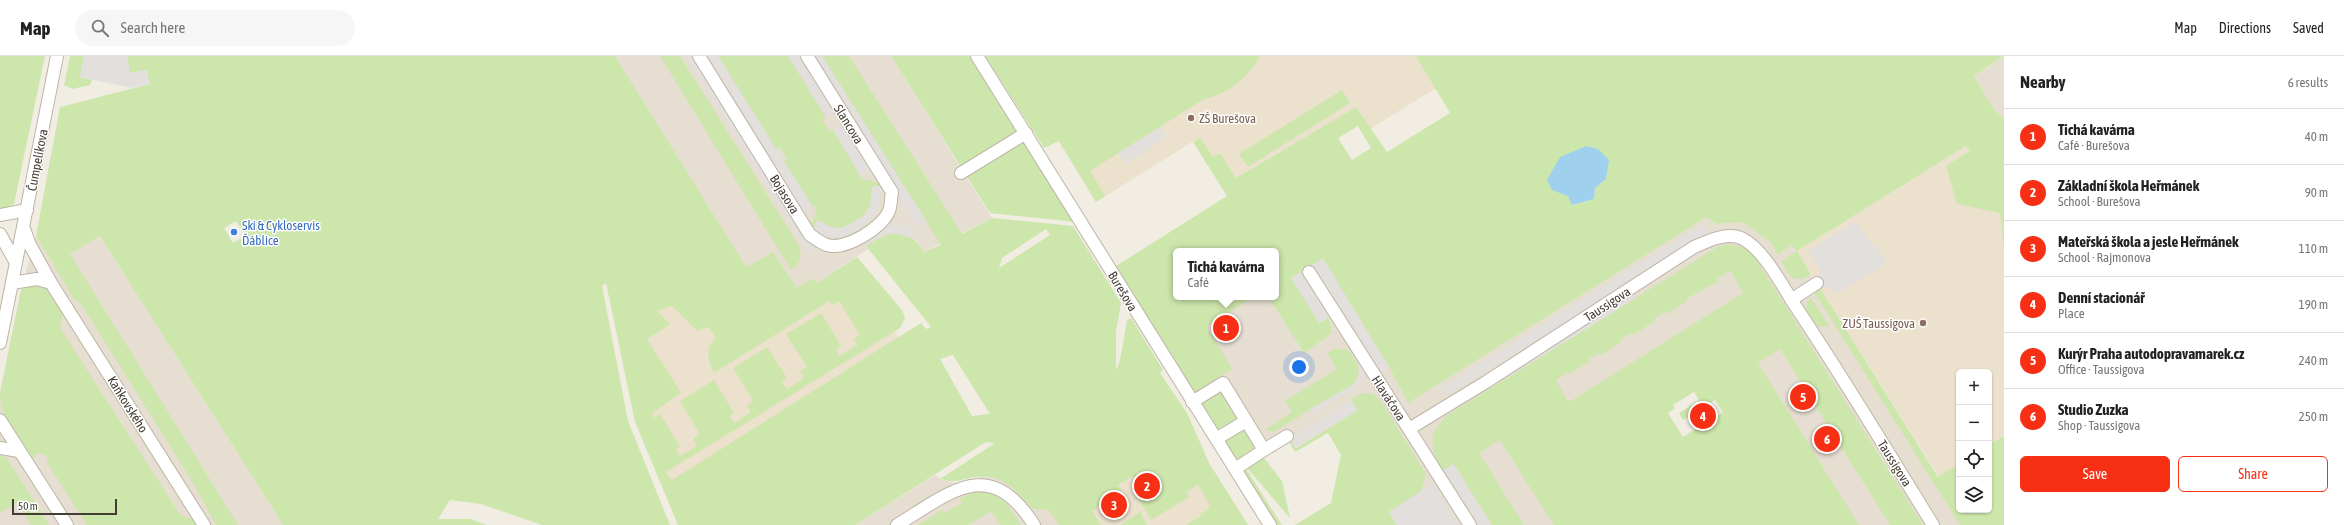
<!DOCTYPE html>
<meta charset="utf-8">
<style>
:root{--surface:#fff;--page:#f6f6f6;--text:#222;--muted:#767676;--line:#e0e0e0;--accent:#f73015}
body{margin:0;font-family:"Asap Condensed",sans-serif;background:var(--page);color:var(--text)}
.controls{position:absolute;right:12px;bottom:12px;display:grid;overflow:hidden;border-radius:6px;box-shadow:0 1px 3px #0004}
.controls button{width:36px;height:36px;display:grid;place-items:center;padding:0;border:0;border-bottom:1px solid var(--line);background:var(--surface);color:var(--text);font:20px sans-serif}
.scale{position:absolute;left:12px;bottom:10px;width:105px;box-sizing:border-box;padding-left:4px;border:2px solid #433d34;border-top:0;font-size:11px;line-height:14px;white-space:nowrap;color:#433d34;-webkit-text-stroke:3px #fff;paint-order:stroke}
.you{position:absolute;left:1299px;top:311px;width:14px;height:14px;margin:-10px;border:3px solid #fff;border-radius:50%;background:#1a73e8;box-shadow:0 0 0 6px #1a73e833}
.badge{display:grid;place-items:center;width:26px;height:26px;border-radius:50%;background:var(--accent);color:#fff;font-size:13px;font-weight:700}
.pin{position:absolute;translate:-50% -50%;border:2px solid #fff;box-shadow:0 1px 4px #0006}
.popup{position:absolute;left:1173px;top:192px;width:106px;height:52px;box-sizing:border-box;display:grid;place-content:center;border-radius:6px;background:var(--surface);filter:drop-shadow(0 1px 3px #0005);font-size:13px;white-space:nowrap;color:var(--muted)}
.popup b{font-size:15px;color:var(--text)}
.popup::after{content:'';position:absolute;left:50%;top:100%;margin-left:-8px;border:8px solid transparent;border-top-color:var(--surface)}
.list{margin:0;padding:0;list-style:none}
h2{display:flex;justify-content:space-between;align-items:center;height:52px;margin:0;padding:0 16px;font-size:17px}
h2 small{font-size:13px;font-weight:400;color:var(--muted)}
.list li{display:grid;grid-template-columns:26px 1fr auto;gap:12px;align-items:center;box-sizing:border-box;height:56px;padding:0 16px;border-top:1px solid var(--line)}
.list b{display:block;font-size:15px;white-space:nowrap}
.list p{margin:0;font-size:13px;white-space:nowrap;color:var(--muted)}
.list em{font-size:13px;font-style:normal;color:var(--muted)}
.actions{display:flex;gap:8px;padding:12px 16px}
.actions a{flex:1;padding:9px 0;border:1px solid var(--accent);border-radius:6px;text-align:center;font-size:14px;color:var(--accent)}
.actions .main{background:var(--accent);color:#fff}
.icon{flex:none;width:22px;height:22px;fill:none;stroke:currentColor;stroke-width:2;stroke-linecap:round;stroke-linejoin:round}
.map{position:relative;flex:none;width:2004px;height:469px;overflow:hidden}
header{display:flex;align-items:center;gap:24px;box-sizing:border-box;height:56px;padding:0 20px;background:var(--surface);border-bottom:1px solid var(--line)}
header strong{font-size:19px}
nav{display:flex;gap:22px;margin-inline-start:auto;font-size:14px}
.search{width:280px;height:36px;background:var(--page);display:flex;align-items:center;gap:10px;box-sizing:border-box;padding:0 14px;border-radius:22px;color:var(--muted);font-size:15px}
main{display:flex}
aside{flex:1;background:var(--surface)}
.map>svg:first-child{display:block}
</style>
<header>
<strong>Map</strong>
<div class="search"><svg class="icon" aria-label="search" viewBox="0 0 24 24"><circle cx="10" cy="10" r="6"/><path d="M15 15l6 6"/></svg>Search here</div>
<nav><a>Map</a><a>Directions</a><a>Saved</a></nav>
</header>
<main>
<div class="map">
<svg width="2004" height="469" viewBox="0 0 2004 469">
<rect width="100%" height="100%" fill="#f1ede3"/>
<path fill="#e5ded1" d="M615,0H891L992,162L924,196L916,185L907,179L866,191L868,193L817,227L813,222L797,233L773,196L746,212Z
M2004,1V62L1994,54L1974,20Z
M1707,161L1716,168L1742,166L1771,187L1778,199L1791,189L1797,195L1960,469H1842L1748,309L1747,247L1577,469H1397L1383,348L1290,383L1281,389L1282,391L1264,401L1213,324L1206,271L1253,241H1268L1304,297L1327,281L1332,275L1329,261L1291,222L1323,202L1389,311L1408,347Z
M36,180L53,208L100,180L283,469H0V337L21,234Z
M935,419L940,423L955,427L985,420L1002,424L1017,435L1032,453L1042,454L1048,452L1059,469H855Z"/>
<path fill="#ebe1cd" d="M1006,0H1416L1436,32L1370,73L1356,51L1236,122L1220,97L1213,101L1200,81L1096,146Z
M1968,89L2004,149V380L1989,389V316H1959V408L1939,421L1797,195Z
M661,194L723,293L863,226L925,323L700,463L649,392L609,226Z
M1181,362L1248,469H1059L1045,447Z"/>
<path fill="#cde6ac" fill-rule="evenodd" d="M0,0H45L14,148L5,152H0Z
M70,0H84L80,21L92,24L90,29L72,33L64,29Z
M123,0H615L746,211L773,196L797,232L813,222L817,227L857,201L902,254L905,262L900,272L666,416L672,424L921,267L926,273L931,271L866,190C888,176 907,169 924,196L941,189L822,0H849L962,178L992,162L1073,170L1121,247L1116,275V314C1121,308 1125,275 1127,264L1131,262L1163,314L1160,317L1187,357L1210,409L1248,469H1186L1201,460L1199,457L1201,458L1209,453L1208,451L1210,449L1198,429L1186,436L1189,441L1151,464L1135,437L1141,433L1132,420L1118,429L1122,436L1118,438L1115,434L1113,436L1115,440L1092,455L1101,469H1059L1048,453L1042,454L1032,453C1017,435 1002,417 976,421C958,423 960,428 940,423L995,387L986,386L855,469H678L635,366L606,227L602,230L628,365L670,469H542L481,448L450,444L438,463H470L487,469H283L100,180L70,198L238,469H216L192,425L81,248L74,243L36,180L60,51L150,28L146,14L127,18ZM236,165L245,180L233,187L224,172ZM1046,173L1050,179L999,212L1002,202ZM829,245L832,249L839,245L860,279L854,283L857,289L840,300L836,293L841,290L821,257L786,278L807,311L800,315L804,322L787,333L782,326L787,322L767,291L733,312L753,344L747,350L751,356L734,367L730,360L734,357L714,324L680,345L700,378L693,383L697,390L680,400L676,394L680,390L660,358L654,362L652,357L681,337L647,283L670,268L657,255L672,250L697,275L709,271L716,282C704,292 708,304 714,317ZM953,299L990,358H989L972,360L940,303Z
M660,0H680L798,188C802,199 802,207 791,214Z
M718,0H788L826,61L822,64L830,75L833,73L862,123L877,126L878,121L882,129L872,131C875,149 862,169 841,172C833,173 825,168 818,164L812,172L808,167V165L813,166L817,151L812,150L784,105L787,102L780,92L776,93Z
M891,0H971L1076,166L990,157Z
M985,0H1260C1249,21 1228,38 1204,43L1090,115L1105,140L1096,146L1059,85L1044,92Z
M1416,0H2004L1974,20L1994,54L2004,62V192L2000,157L1957,148L1946,110L1970,95L1966,90L1797,195L1811,218L1803,223L1792,222L1782,207L1783,204L1797,195L1791,189L1778,199L1771,187L1742,166L1716,168L1707,161L1408,347L1389,311L1323,203L1291,222L1320,267L1329,261L1332,276L1327,281L1304,297L1268,241H1276V195H1176V241H1253L1207,271L1232,313L1214,324L1256,392L1282,425L1290,462L1241,405L1282,469H1277L1116,210L1227,140L1193,86L1200,81L1213,101L1220,97L1236,122L1356,51L1387,96L1450,57ZM1358,70L1371,92L1352,104L1338,82ZM1606,123L1595,132L1594,143L1573,149L1568,140Z
M1342,34L1350,47L1248,111L1239,98Z
M1727,188L1743,191L1754,200L1923,469H1890L1780,293L1758,307L1859,469H1554L1500,384L1479,397L1524,469H1492L1454,408L1442,415C1431,392 1426,378 1448,359L1719,190ZM1729,215L1733,218L1743,237L1571,345L1567,344L1556,324L1568,316L1569,318L1590,305L1589,303L1599,297L1601,299L1622,285L1621,283L1632,277L1633,279L1655,265L1654,263L1664,256L1666,258L1687,245L1686,243L1719,225L1717,223ZM1694,336L1699,344L1679,357L1683,364L1715,344L1723,356L1683,381L1668,357L1675,352L1673,349Z
M29,229C48,228 54,242 63,256L60,272L181,460L194,463L197,469H87L47,406L48,400L36,397L35,402L30,401C19,382 0,361 0,337L21,234Z
M1820,232L1938,421L1959,408V454H1989V389L2004,380V469H1960L1814,236Z
M1810,241L1830,271L1816,270L1805,253Z
M1336,292L1350,295C1358,307 1362,315 1354,328L1273,376L1265,374L1292,356L1285,345L1337,313L1327,297Z
M1367,337L1375,339L1383,348L1426,418L1421,435L1389,456L1397,469H1295L1331,447L1341,399L1328,377L1295,396L1289,386L1282,391L1280,388L1290,383L1296,392L1358,354L1351,344L1361,338Z
M0,400L6,401L49,469H31L18,447L0,457Z
M986,435L1005,445L1021,469H1001L991,455L968,469H918L942,454L945,457L962,447L959,443L976,436Z
M1140,456L1147,469H1120Z"/>
<path fill="#e2dfdc" d="M84,0H127L130,17L147,14L150,28L131,32L80,21Z
M685,0H696L814,191L810,199Z
M704,0H718L812,150L802,156Z
M788,0H802L836,55L826,61Z
M810,0H822L927,166L918,172Z
M845,67L871,113L860,119L833,74Z
M1161,71L1166,81L1126,108L1118,97Z
M882,129L877,157L860,172L845,180L834,181L822,179L813,173L818,164L829,171L842,172L862,161L870,152L872,131Z
M1856,165L1872,189L1877,191L1887,207L1836,238L1830,231L1820,232L1814,223L1822,217L1808,195Z
M1704,168L1709,177L1445,341L1440,333Z
M900,169L912,172L914,175L911,182L896,177L885,178L866,190L860,183L873,174L887,170Z
M1323,202L1389,311L1379,316L1312,209Z
M1301,216L1329,261L1319,267L1291,222Z
M1629,238L1636,242L1507,322L1500,319Z
M1354,293L1362,305L1365,317L1360,329L1313,358L1310,353L1354,328L1359,320V309L1350,295Z
M1351,344L1358,354L1295,392L1290,383Z
M1453,408L1492,469H1476L1442,415Z
M1433,427L1458,469H1397L1389,456Z"/>
<path fill="#9fd1ef" d="M1586,90L1598,93L1609,104L1606,123L1595,132L1594,143L1572,149L1568,140L1552,134L1547,124L1560,101Z"/>
<g fill="none" stroke-linecap="round" stroke-linejoin="round">
<defs>
<path id="street" d="M699,0L810,179C815,182 821,187 827,189C845,195 882,172 889,155C891,150 891,142 892,136L807,0
M977,0L1270,469
M961,117L1026,77
M0,159L27,154
M23,170L30,189L51,227L204,469
M0,178L16,207
M1309,216L1470,469
M12,227L37,223L51,227
M1791,244L1817,227
M0,287L57,0
M1192,346L1223,327L1264,394L1287,380
M0,364L67,469
M1409,373L1486,326L1694,191C1708,185 1728,175 1743,183C1765,195 1783,231 1796,251C1844,323 1888,396 1933,469
M1216,383L1246,365
M0,392L19,395
M1235,413L1264,394
M897,469C951,436 990,399 1034,469"/>
</defs>
<use href="#street" stroke="#bdb4a6" stroke-width="14"/>
<use href="#street" stroke="#fff" stroke-width="12"/>
</g>
<g fill="#8d6e63" stroke="#fff" stroke-width="1.5">
<circle cx="1191" cy="62" r="4"/>
<circle cx="1923" cy="267" r="4"/>
</g>
<circle fill="#3f7fe0" stroke="#fff" stroke-width="1.5" cx="234" cy="176" r="4"/>
<g text-anchor="middle" stroke-width="3" stroke-linejoin="round" paint-order="stroke">
<g font-size="13" fill="#785e54" stroke="#fff" text-anchor="start">
<text x="1199" y="67">ZŠ Burešova</text>
<text x="1915" y="272" text-anchor="end">ZUŠ Taussigova</text>
</g>
<g font-size="13" fill="#433d34" stroke="#fff">
<text transform="translate(849 68) rotate(58)" y="5">Slancova</text>
<text transform="translate(37 104) rotate(-79)" y="5">Čumpelíkova</text>
<text transform="translate(785 138) rotate(58)" y="5">Bojasova</text>
<text transform="translate(1123 235) rotate(59)" y="5">Burešova</text>
<text transform="translate(1607 248) rotate(-33)" y="5">Taussigova</text>
<text transform="translate(1389 342) rotate(57)" y="5">Hlaváčova</text>
<text transform="translate(128 348) rotate(58)" y="5">Kaňkovského</text>
<text transform="translate(1895 407) rotate(58)" y="5">Taussigova</text>
</g>
<g font-size="13" fill="#366cbe" stroke="#fff" text-anchor="start">
<text x="242" y="174">Ski &amp; Cykloservis<tspan x="242" dy="15">Ďáblice</tspan></text>
</g>
</g>
</svg>
<div class="controls">
<button>+</button>
<button>−</button>
<button><svg class="icon" aria-label="locate" viewBox="0 0 24 24"><circle cx="12" cy="12" r="6"/><path d="M12 2v4M12 18v4M2 12h4M18 12h4"/></svg></button>
<button><svg class="icon" aria-label="layers" viewBox="0 0 24 24"><path d="M12 4l9 5-9 5-9-5zM3 14l9 5 9-5"/></svg></button>
</div>
<div class="scale">50 m</div>
<div class="you"></div>
<div class="pin badge" style="left:1226px;top:272px">1</div>
<div class="popup"><b>Tichá kavárna</b>Café</div>
<div class="pin badge" style="left:1147px;top:430px">2</div>
<div class="pin badge" style="left:1114px;top:449px">3</div>
<div class="pin badge" style="left:1703px;top:360px">4</div>
<div class="pin badge" style="left:1803px;top:341px">5</div>
<div class="pin badge" style="left:1827px;top:383px">6</div>
</div>
<aside>
<h2>Nearby<small>6 results</small></h2>
<ul class="list">
<li><span class="badge">1</span><div><b>Tichá kavárna</b><p>Café · Burešova</p></div><em>40 m</em></li>
<li><span class="badge">2</span><div><b>Základní škola Heřmánek</b><p>School · Burešova</p></div><em>90 m</em></li>
<li><span class="badge">3</span><div><b>Mateřská škola a jesle Heřmánek</b><p>School · Rajmonova</p></div><em>110 m</em></li>
<li><span class="badge">4</span><div><b>Denní stacionář</b><p>Place</p></div><em>190 m</em></li>
<li><span class="badge">5</span><div><b>Kurýr Praha autodopravamarek.cz</b><p>Office · Taussigova</p></div><em>240 m</em></li>
<li><span class="badge">6</span><div><b>Studio Zuzka</b><p>Shop · Taussigova</p></div><em>250 m</em></li>
</ul>
<div class="actions"><a class="main">Save</a><a>Share</a></div>
</aside>
</main>
